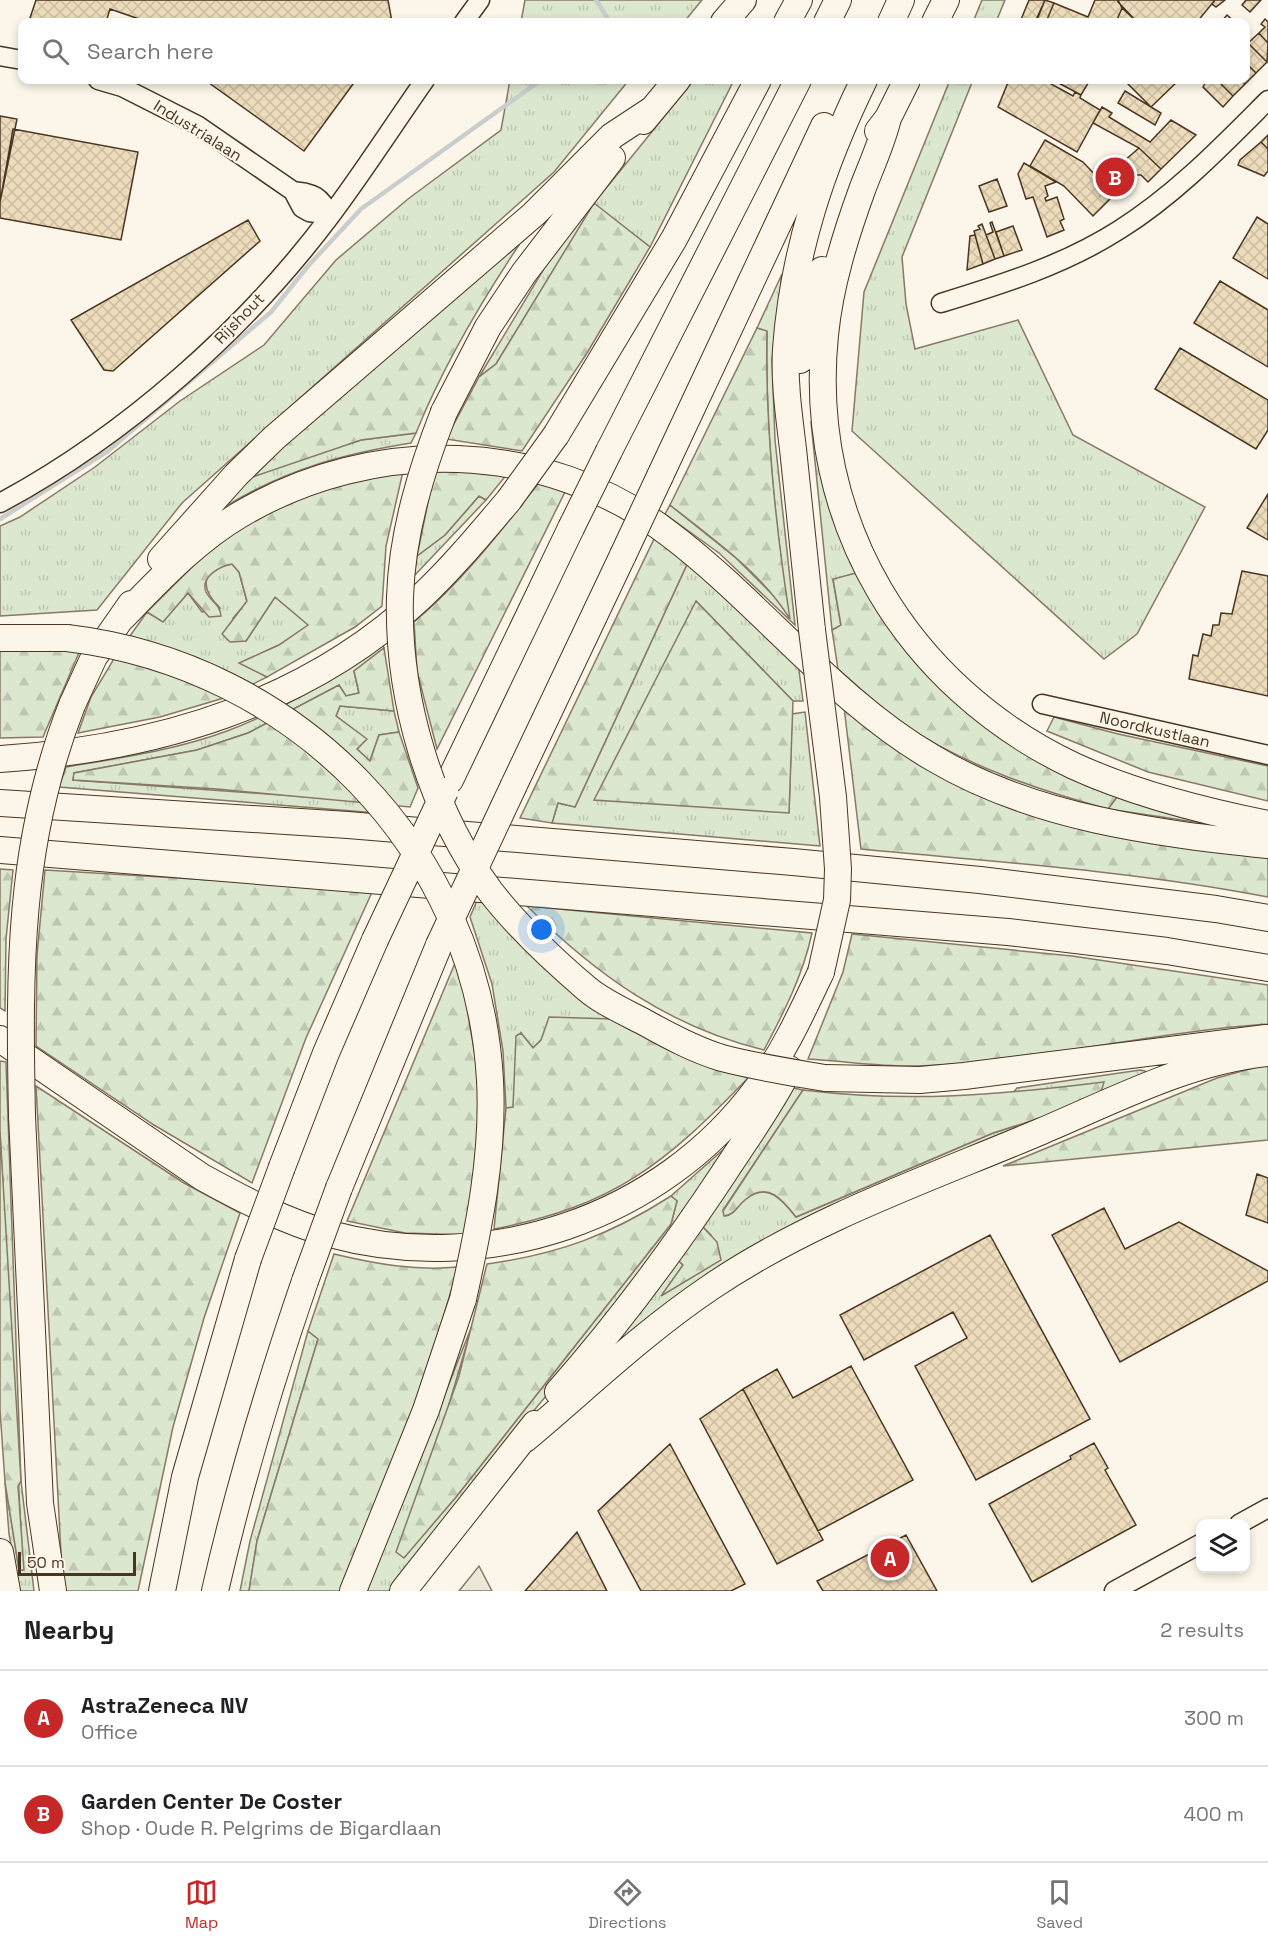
<!DOCTYPE html>
<meta charset="utf-8">
<style>
:root{--surface:#fff;--page:#f2f2f2;--text:#202124;--muted:#757577;--line:#e0e0e0;--accent:#c62828}
body{margin:0;font-family:"Space Grotesk",sans-serif;background:var(--page);color:var(--text)}
.controls{position:absolute;right:18px;bottom:18px;display:grid;overflow:hidden;border-radius:12px;box-shadow:0 3px 9px #0003}
.controls button{width:54px;height:54px;display:grid;place-items:center;padding:0;border:0;border-bottom:2px solid var(--line);background:var(--surface);color:var(--text);font:30px sans-serif}
.scale{position:absolute;left:18px;bottom:15px;width:118px;box-sizing:border-box;padding-left:6px;border:3px solid #4a3520;border-top:0;font-size:16px;line-height:21px;white-space:nowrap;color:#4a3520;-webkit-text-stroke:4px #fbf6e9;paint-order:stroke}
.you{position:absolute;left:542px;top:930px;width:21px;height:21px;margin:-15px;border:4px solid #fff;border-radius:50%;background:#1a73e8;box-shadow:0 0 0 9px #1a73e833}
.badge{display:grid;place-items:center;width:39px;height:39px;border-radius:50%;background:var(--accent);color:#fff;font-size:20px;font-weight:700}
.pin{position:absolute;translate:-50% -50%;border:3px solid #fff;box-shadow:0 2px 6px #0006}
.list{margin:0;padding:0;list-style:none}
h2{display:flex;justify-content:space-between;align-items:center;height:78px;margin:0;padding:0 24px;font-size:26px}
h2 small{font-size:20px;font-weight:400;color:var(--muted)}
.list li{display:grid;grid-template-columns:39px 1fr auto;gap:18px;align-items:center;box-sizing:border-box;height:96px;padding:0 24px;border-top:2px solid var(--line)}
.list b{display:block;font-size:22px;white-space:nowrap}
.list p{margin:0;font-size:20px;white-space:nowrap;color:var(--muted)}
.list em{font-size:20px;font-style:normal;color:var(--muted)}
.icon{flex:none;width:33px;height:33px;fill:none;stroke:currentColor;stroke-width:2;stroke-linecap:round;stroke-linejoin:round}
.map{position:relative;flex:none;width:1268px;height:1591px;overflow:hidden}
.search{position:absolute;background:var(--surface);box-shadow:0 3px 9px #0003;left:18px;right:18px;top:18px;height:66px;display:flex;align-items:center;gap:15px;box-sizing:border-box;padding:0 21px;border-radius:12px;color:var(--muted);font-size:22px}
.sheet{height:270px;background:var(--surface)}
nav{display:flex;justify-content:space-around;align-items:center;box-sizing:border-box;height:84px;border-top:2px solid var(--line);background:var(--surface);font-size:16px;color:var(--muted)}
nav a{display:grid;justify-items:center;gap:3px}
nav .on{color:var(--accent)}
.map>svg:first-child{display:block}
</style>
<div class="map">
<svg width="1268" height="1591" viewBox="0 0 1268 1591">
<defs>
<pattern id="grass-tufts" width="24" height="20" patternUnits="userSpaceOnUse" patternTransform="scale(1.5)"><rect width="24" height="20" fill="#dce7d0"/><path d="M3 7l-1-3M5 7V3M7 7l1-3M15 17l-1-3M17 17v-4M19 17l1-3" fill="none" stroke="#bec7b2"/></pattern>
<pattern id="forest-firs" width="22" height="20" patternUnits="userSpaceOnUse" patternTransform="scale(1.5)"><rect width="22" height="20" fill="#dce7d0"/><path d="M5 1l3.5 6h-7zM16 11l3.5 6h-7z" fill="#bec7b2"/></pattern>
<pattern id="building-cross-hatch" width="8" height="8" patternUnits="userSpaceOnUse" patternTransform="scale(1.5)"><rect width="8" height="8" fill="#ecdcbc"/><path d="M0 0l8 8M0 8l8-8" fill="none" stroke="#ccbda1"/></pattern>
</defs>
<rect width="100%" height="100%" fill="#fbf6e9"/>
<path fill="url(#grass-tufts)" stroke="#887966" stroke-width="1.5" d="M525,0H702L684,22H521Z
M982,0H1005L996,22H973Z
M510,80H629L554,172L182,503L97,610L0,616V526L20,517L95,467L180,401L264,345L336,260L408,199L501,130Z
M694,80H734L650,247L594,204L496,364L479,377L566,232L594,203Z
M950,80H973L902,257L906,304L915,349L1018,320L1073,435L1205,507L1137,634L1104,659L852,431L864,292Z
M782,274L772,359L775,440L795,625L719,553L665,514L670,505L736,558L777,599L789,617C775,522 765,428 767,332L757,328Z
M811,422H815L832,514L856,573L833,580L841,626L832,630Z
M416,433L411,443C343,454 287,469 228,505L224,499L241,481L310,456L361,440Z
M479,496L486,500L414,576L417,556L445,535Z
M689,560L798,663L803,701H793L696,601L789,813L792,714L805,712L820,846L552,823L558,803L575,807Z
M232,564L239,572L247,602L233,618L246,641L275,597L309,625L279,645L240,663L267,677L227,697L115,657L147,612L163,621L188,593L202,612L220,608C199,587 201,570 232,564Z
M383,645L384,648L354,671L359,693L346,696L339,685L248,733L197,750L74,773L73,780L365,801L377,813L59,787L66,767C120,758 176,750 227,731C283,710 334,679 383,645Z
M340,706L394,711L399,732L379,735L370,761L357,749L366,739L336,716Z
M1117,797L1242,829L1108,809Z
M479,896L612,1019L541,1040L533,1048L521,1033L513,1108H506L503,1051L492,984L470,917Z
M0,1061L6,1062L21,1481L34,1591H19L9,1534L5,1482L19,1570H23L0,1132Z
M1140,1070L1145,1071L1146,1079L1100,1095L1012,1094L1017,1088Z
M789,1087L803,1090L723,1210L725,1216C736,1214 737,1205 746,1199C768,1181 783,1201 796,1217L993,1133L1047,1116L805,1223L609,1352L677,1259L683,1265L663,1294L711,1235L702,1226Z
M734,1140L682,1222L546,1396L451,1510L389,1591H367L473,1323L404,1557L456,1497L671,1224L677,1201L671,1196Z
M308,1331L318,1339L257,1541L249,1591H240L250,1541Z"/>
<path fill="url(#forest-firs)" stroke="#887966" stroke-width="1.5" d="M594,203L650,247L587,353L522,451L446,439L479,377L496,364Z
M513,243L519,245C479,305 443,366 416,433L361,440L241,481Z
M757,328L767,331C765,429 775,523 790,619C761,572 713,539 670,505Z
M404,467L386,546L382,606L355,627L267,677L239,663L279,645L308,625L275,597L246,641L230,642L222,634L247,601L239,572L232,564C220,566 200,577 206,592C211,602 220,604 221,616L209,617L188,593L163,622L147,612L221,538L307,491Z
M435,468L508,473L486,500L479,496L445,535L417,556Z
M541,480L567,488L437,749L417,671L414,622C463,581 501,531 541,480Z
M656,535L689,560L575,807L558,803L552,823L520,818Z
M856,573C878,610 900,650 932,680C984,731 1054,761 1117,797L1108,809C1038,790 966,766 905,725C881,709 860,688 838,669L832,630L841,625L833,579Z
M696,601L793,701L789,813L594,800Z
M0,645L81,648L43,737L0,738Z
M384,648L394,711L340,706L336,716L367,739L357,749L370,761L379,735L399,732L418,788L410,807L217,789L73,780L74,773L197,750L248,733L339,685L346,696L359,693L354,671Z
M115,657L170,671L227,697L160,717L78,733L91,697Z
M844,707L933,769L1268,855V897C1134,871 997,862 861,849Z
M1054,717L1118,734L1268,766V801L1148,772L1047,731Z
M0,869L13,870L6,939L5,1011L0,1008Z
M45,870L373,890L306,1038L252,1183L154,1125L36,1046L37,955Z
M527,906L812,933C803,975 784,1012 764,1050C669,1027 595,974 527,906Z
M852,934L1072,956L1268,985V1024C1151,1032 1035,1062 918,1066C882,1067 844,1061 808,1059L843,972Z
M458,956L482,1096L467,1235L405,1233L347,1221Z
M549,1017L612,1019L660,1045L748,1078C665,1164 614,1206 494,1229L506,1108L513,1107L516,1036L521,1033L533,1048L541,1040Z
M1268,1064V1140L1003,1166L1217,1078Z
M1104,1082L1100,1095L1047,1116L993,1133L796,1217C783,1200 768,1181 746,1199C737,1206 736,1214 724,1216L723,1211L803,1090C908,1103 999,1095 1104,1082Z
M36,1086L184,1183L240,1213L204,1318L173,1427L138,1591H63Z
M0,1132L21,1481L18,1486L24,1570H19L5,1482L0,1410Z
M671,1196L677,1201L671,1224L456,1497L404,1558L396,1552L459,1376L487,1264C559,1254 610,1235 671,1196Z
M702,1226L717,1242L721,1260L661,1296L683,1265L677,1259Z
M334,1254C376,1264 415,1271 458,1267L424,1383L341,1591H249L257,1541L318,1339L308,1331Z"/>
<path fill="#ede7d9" stroke="#887966" stroke-width="1.5" d="M479,1566L492,1591H459Z"/>
<g fill="none" stroke-linecap="round" stroke-linejoin="round">
<path stroke="#c9cecd" stroke-width="4.5" d="M596,0L610,22
M0,519L108,451L271,312L308,266L361,209L541,80"/>
</g>
<path fill="url(#building-cross-hatch)" stroke="#4a3520" stroke-width="1.5" d="M36,0H388L392,22H141L142,20L110,9L106,22H35L29,21Z
M1029,0H1045L1035,22H1020Z
M1045,0L1054,3L1046,22H1042L1037,20Z
M1095,0H1118L1122,8L1116,22H1046L1054,3L1088,17Z
M1118,0H1215L1197,22H1137L1118,2Z
M1215,0H1225L1216,7L1212,4Z
M1246,0H1261L1250,12L1242,5Z
M1122,8L1137,22H1116Z
M1227,15L1235,22H1221Z
M1265,19L1268,22V43L1259,33L1265,27L1261,24Z
M1259,33L1268,43L1267,62L1248,43Z
M1247,42L1267,62L1256,73L1246,63Z
M1246,63L1256,73L1245,84L1240,80H1246Z
M205,80H356L304,151Z
M1009,80H1044L1073,96L1075,92L1081,95L1080,98L1100,110L1077,152L998,107Z
M1053,80H1090L1081,95Z
M1124,80H1179L1151,107Z
M1207,80H1217L1233,96L1223,107L1203,87Z
M1217,80H1240L1245,84L1233,96Z
M1125,91L1161,113L1155,125L1118,103Z
M1102,107L1112,113L1109,117L1150,142L1171,120L1196,135L1161,169L1139,148L1093,123Z
M0,116L17,119L0,202Z
M13,129L138,152L121,240L0,218V202Z
M1268,135V149L1261,142Z
M1045,140L1083,162L1114,195L1093,216L1064,186L1030,166Z
M1261,142L1268,149V171L1264,176L1238,165L1240,160Z
M1139,148L1161,169L1148,182L1141,175H1136L1124,161Z
M1024,163L1056,182L1045,186L1048,196L1045,198L1046,201L1057,197L1064,219L1060,221L1064,230L1047,237L1033,197L1026,199L1018,174Z
M997,179L1007,206L989,212L979,186Z
M1257,217L1268,224V279L1233,258Z
M248,220L260,241L113,371L104,370L71,320Z
M992,222L1004,256L995,259L986,235L993,232L990,223Z
M982,224L995,259L983,264L974,231L980,229L978,226Z
M1013,226L1022,250L1004,256L996,232Z
M975,235L983,264L967,270L970,236Z
M1220,281L1268,310V367L1194,323Z
M1180,348L1268,400V430L1256,449L1155,389Z
M1268,494V540L1247,528Z
M1242,571L1268,576V696L1189,679L1193,655L1198,656L1203,634L1211,636L1213,625H1219L1221,613L1232,614Z
M1257,1174L1268,1178V1223L1246,1215Z
M1104,1208L1125,1249L1179,1222L1268,1271V1281L1120,1362L1052,1235Z
M990,1235L1090,1419L976,1480L915,1366L967,1338L953,1312L864,1360L840,1315Z
M851,1366L913,1480L818,1531L743,1389L777,1369L793,1398Z
M743,1389L823,1540L777,1564L700,1419Z
M1094,1443L1108,1468L1105,1470L1136,1525L1032,1582L989,1504L1071,1459L1070,1456Z
M670,1444L745,1584L731,1591H641L598,1511Z
M577,1532L607,1591H525Z
M906,1535L937,1591H823L817,1581Z"/>
<g fill="none" stroke-linecap="round" stroke-linejoin="round">
<defs>
<path id="minor" d="M464,22L480,0
M0,56L22,60
M98,80L122,87L197,125L293,191L302,208L309,212L331,215
M293,191C316,194 318,195 331,215
M941,303C1003,284 1064,265 1119,230C1175,195 1221,147 1268,100
M0,503C125,436 246,329 331,215C364,171 394,124 425,80
M1042,704L1268,755
M1239,1524L1268,1508
M1114,1591L1200,1544"/>
<path id="highway" d="M724,22L743,0
M787,22L799,0
M827,22L838,0
M891,22L901,0
M935,22L946,0
M888,118C882,143 871,166 862,190C845,237 830,285 825,335C806,521 907,687 1074,766C1135,794 1203,811 1268,824
M643,121L677,80
M878,131L888,118L907,80
M800,360L822,270
M444,412L488,327L524,273L612,158
M556,435L674,239L758,80
M609,451L798,80
M660,476L824,126
M161,559L236,475L274,438L534,214L612,136L653,109
M122,618C159,580 195,541 241,514C373,436 545,439 668,533C761,603 832,699 933,758C1034,818 1154,833 1268,845
M812,630C806,569 799,509 793,449C789,416 784,381 786,349C793,252 822,166 864,80
M0,638H67
M72,705L94,657L131,604
M0,759C153,749 306,705 421,597C453,567 481,533 509,500
M450,780L571,528
M514,785L623,555
M0,803L348,825L793,862L980,880L1216,909L1268,918
M0,850L1008,932L1167,951L1268,968
M0,1039L202,1177C242,1199 286,1222 330,1234C487,1277 661,1219 758,1087C784,1052 802,1012 821,972
M825,1078L920,1080L964,1076L1266,1038
M22,1116L40,1503L53,1591
M282,1167L326,1053L375,940
M339,1188L439,945
M558,1392C619,1323 673,1250 724,1173C746,1139 771,1105 789,1069
M525,1439C586,1388 644,1332 711,1287C811,1219 931,1178 1042,1131C1115,1100 1189,1061 1268,1053
M0,1552L7,1591
M162,1591L185,1477L248,1259
M215,1591C239,1486 270,1383 305,1281
M353,1591L426,1410L463,1299
M403,1591L535,1424"/>
</defs>
<use href="#minor" stroke="#4a3520" stroke-width="21"/>
<use href="#highway" stroke="#4a3520" stroke-width="28"/>
<use href="#minor" stroke="#fbf6e9" stroke-width="18"/>
<use href="#highway" stroke="#fbf6e9" stroke-width="26"/>
<defs>
<path id="highway-bridge" d="M444,412C421,471 402,533 400,597C397,698 430,809 490,891C517,926 552,959 586,988C602,1002 625,1012 644,1022C669,1036 695,1050 722,1058C756,1067 790,1072 825,1078
M509,500L556,435
M571,528L609,451
M623,555L660,476
M812,630L833,797L838,869L837,900L821,972
M67,638C295,665 477,848 490,1080C494,1155 479,1227 463,1299
M375,940L445,791
M439,945L514,785
M22,1116C19,970 18,843 72,705
M248,1259L282,1167
M305,1281L339,1188"/>
</defs>
<use href="#highway-bridge" stroke="#4a3520" stroke-width="28" stroke-linecap="butt"/>
<use href="#highway-bridge" stroke="#fbf6e9" stroke-width="26"/>
</g>
<g text-anchor="middle" stroke-width="4.5" stroke-linejoin="round" paint-order="stroke">
<g font-size="16" fill="#4a3520" stroke="#fbf6e9">
<text transform="translate(198 130) rotate(32)" y="6">Industrialaan</text>
<text transform="translate(239 318) rotate(-46)" y="6">Rijshout</text>
<text transform="translate(1155 729) rotate(13)" y="6">Noordkustlaan</text>
</g>
</g>
</svg>
<div class="controls">
<button><svg class="icon" aria-label="layers" viewBox="0 0 24 24"><path d="M12 4l9 5-9 5-9-5zM3 14l9 5 9-5"/></svg></button>
</div>
<div class="scale">50 m</div>
<div class="you"></div>
<div class="pin badge" style="left:890px;top:1558px">A</div>
<div class="pin badge" style="left:1115px;top:177px">B</div>
<div class="search"><svg class="icon" aria-label="search" viewBox="0 0 24 24"><circle cx="10" cy="10" r="6"/><path d="M15 15l6 6"/></svg>Search here</div>
</div>
<section class="sheet">
<h2>Nearby<small>2 results</small></h2>
<ul class="list">
<li><span class="badge">A</span><div><b>AstraZeneca NV</b><p>Office</p></div><em>300 m</em></li>
<li><span class="badge">B</span><div><b>Garden Center De Coster</b><p>Shop · Oude R. Pelgrims de Bigardlaan</p></div><em>400 m</em></li>
</ul>
</section>
<nav>
<a class="on"><svg class="icon" aria-label="map" viewBox="0 0 24 24"><path d="M3 6l6-2 6 2 6-2v14l-6 2-6-2-6 2zM9 4v14M15 6v14"/></svg>Map</a>
<a><svg class="icon" aria-label="directions" viewBox="0 0 24 24"><path d="M12 3l9 9-9 9-9-9zM9 14v-3h6M13 9l2 2-2 2"/></svg>Directions</a>
<a><svg class="icon" aria-label="saved" viewBox="0 0 24 24"><path d="M7 4h10v16l-5-4-5 4z"/></svg>Saved</a>
</nav>
